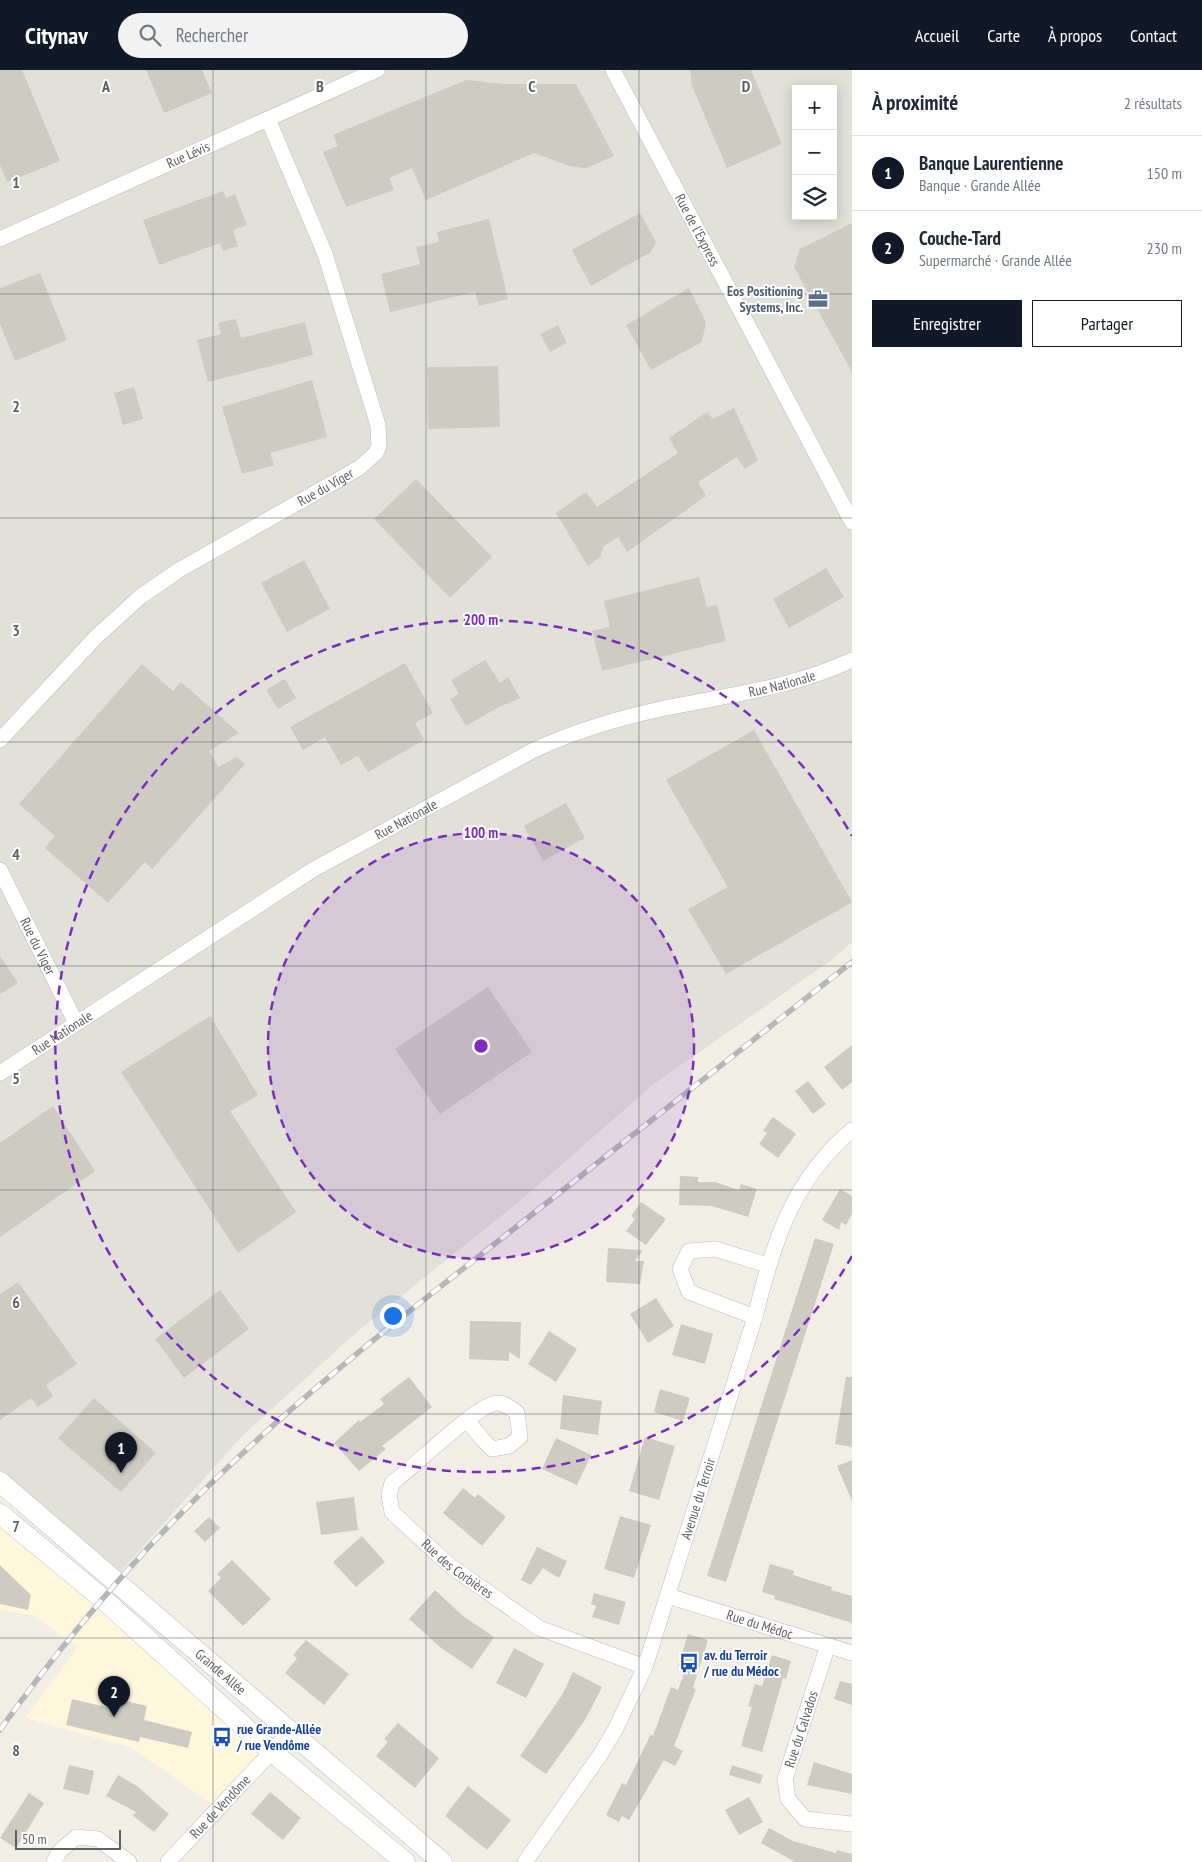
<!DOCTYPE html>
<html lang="fr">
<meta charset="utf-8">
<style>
:root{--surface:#fff;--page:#f2f2f3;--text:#1f2937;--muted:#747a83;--line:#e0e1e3;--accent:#111827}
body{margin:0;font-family:"PT Sans Narrow",sans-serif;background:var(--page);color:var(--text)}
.controls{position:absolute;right:15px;top:15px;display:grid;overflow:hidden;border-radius:0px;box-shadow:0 2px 12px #0003}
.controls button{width:45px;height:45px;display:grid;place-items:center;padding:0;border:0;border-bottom:1px solid var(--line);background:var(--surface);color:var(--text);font:25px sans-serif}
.scale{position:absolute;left:15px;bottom:12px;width:106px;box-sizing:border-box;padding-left:5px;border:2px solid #5c6167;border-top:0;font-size:14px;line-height:18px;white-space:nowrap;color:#5c6167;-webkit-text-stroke:4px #fff;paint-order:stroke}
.you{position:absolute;left:392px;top:1245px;width:18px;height:18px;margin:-12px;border:4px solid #fff;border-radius:50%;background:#1a73e8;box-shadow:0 0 0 8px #1a73e833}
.badge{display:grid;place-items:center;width:32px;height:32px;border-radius:50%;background:var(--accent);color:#fff;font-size:16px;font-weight:700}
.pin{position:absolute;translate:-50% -41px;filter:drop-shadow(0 1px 2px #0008)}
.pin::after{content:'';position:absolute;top:26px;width:18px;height:15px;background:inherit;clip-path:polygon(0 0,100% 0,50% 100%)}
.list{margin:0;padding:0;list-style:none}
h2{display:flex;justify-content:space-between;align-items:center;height:65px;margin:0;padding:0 20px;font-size:21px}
h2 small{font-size:16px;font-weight:400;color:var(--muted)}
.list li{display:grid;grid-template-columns:32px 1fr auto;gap:15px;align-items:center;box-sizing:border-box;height:75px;padding:0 20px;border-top:1px solid var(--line)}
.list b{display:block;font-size:19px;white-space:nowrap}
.list p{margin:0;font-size:16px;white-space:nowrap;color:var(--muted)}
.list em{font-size:16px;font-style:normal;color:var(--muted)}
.actions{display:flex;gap:10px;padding:15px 20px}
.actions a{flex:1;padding:11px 0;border:1px solid var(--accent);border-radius:0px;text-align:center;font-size:18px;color:var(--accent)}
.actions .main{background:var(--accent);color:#fff}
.icon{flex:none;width:28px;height:28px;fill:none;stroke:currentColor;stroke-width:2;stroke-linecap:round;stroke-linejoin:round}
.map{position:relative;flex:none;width:852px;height:1792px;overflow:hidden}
header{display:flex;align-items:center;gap:30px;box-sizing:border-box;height:70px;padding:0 25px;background:var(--accent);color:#fff}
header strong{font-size:24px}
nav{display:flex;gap:28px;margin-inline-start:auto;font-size:18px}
.search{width:350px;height:45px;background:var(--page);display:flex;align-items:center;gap:12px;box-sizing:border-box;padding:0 18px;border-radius:28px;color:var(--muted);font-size:19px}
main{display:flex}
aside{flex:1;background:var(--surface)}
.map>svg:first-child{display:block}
</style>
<header>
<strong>Citynav</strong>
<div class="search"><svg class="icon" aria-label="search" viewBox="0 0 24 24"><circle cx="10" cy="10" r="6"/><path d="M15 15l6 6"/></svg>Rechercher</div>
<nav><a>Accueil</a><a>Carte</a><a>À propos</a><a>Contact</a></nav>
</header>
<main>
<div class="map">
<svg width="852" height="1792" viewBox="0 0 852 1792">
<rect width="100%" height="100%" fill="#f1eee5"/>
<path fill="#fff7db" d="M0,1443L271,1681L218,1738L130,1677L25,1648L78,1577L33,1545L0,1540Z"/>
<path fill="#e1e0d9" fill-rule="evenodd" d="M0,0H852V872L830,891L655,1013L520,1131L359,1260L241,1367L114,1509L0,1412ZM796,19H833V146H796Z"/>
<path fill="#cecbc3" d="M0,0H22L60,91L7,112L0,95Z
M146,0H202L212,23L164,43Z
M690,0H751L782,74L727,98L692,16Z
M466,10L505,14H576L614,86L586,98L569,96L534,83L426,130L412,98L389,108L394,120L346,137L323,82L338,76L333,65Z
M223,121L226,128L235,124L247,155L233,160L238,176L223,181L220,173L159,195L143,150Z
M640,143L656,172L651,182L591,216L572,180Z
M489,149L508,229L479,236L475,222L390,242L381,204L420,194L416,177L439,172L437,162Z
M852,153V302L794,197L800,179Z
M40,203L67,270L15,291L0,254V218Z
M689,218L706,252L702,272L651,300L626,255Z
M236,249L241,268L305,252L313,285L208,312L197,270L221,264L218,253Z
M558,255L567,273L550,282L540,264Z
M498,296L500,357L428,359L427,297Z
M312,310L327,367L270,383L274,395L242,404L222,337Z
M134,317L143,349L123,355L114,323Z
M734,338L758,390L745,399L737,387L698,412L706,426L627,482L618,467L604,476L600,487L588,496L556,443L586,422L597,437L678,383L669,368L707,342L713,349Z
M416,409L492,487L450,528L374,449Z
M304,490L330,539L287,562L261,513Z
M826,498L844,527L789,558L773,529Z
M699,507L707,537L717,535L726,571L602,601L592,561L610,557L604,531Z
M485,590L500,613L508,607L520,628L497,638L466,656L450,629L459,624L451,610Z
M405,593L433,643L415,653L424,670L368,702L358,686L341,695L325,667L303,680L290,657Z
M142,594L173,621L181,612L239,663L209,681L218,697L237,687L245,694L152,799L145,792L108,833L45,778L55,766L19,734Z
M285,609L296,628L278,639L266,620Z
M754,660L852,832L726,904L688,839L728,817L666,710Z
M566,733L585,768L543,791L524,756Z
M0,886L18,913L0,924Z
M488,917L532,982L440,1044L395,979Z
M210,946L258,1025L230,1041L296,1142L238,1183L121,1002Z
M852,975V1012L842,1020L824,997Z
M808,1011L826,1034L813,1044L795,1021Z
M53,1036L95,1101L0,1167V1073Z
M773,1047L796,1064L778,1088L759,1074L767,1063L763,1060Z
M680,1106L698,1107V1112H715L739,1120L741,1114L757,1119L748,1147L712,1136L679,1135Z
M840,1119L852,1126V1144L846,1155L841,1152L839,1160L822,1150Z
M641,1132L666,1149L646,1175L626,1161L635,1149L631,1146Z
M815,1168L834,1174L726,1512L707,1506Z
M608,1178L643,1180L635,1191H644L640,1214L606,1212Z
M18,1212L77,1294L46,1315L53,1326L38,1337L31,1328L0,1350V1224Z
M220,1220L249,1259L184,1308L155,1269Z
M656,1228L674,1256L648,1273L630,1244Z
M470,1251L521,1252L520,1289L509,1282V1291L469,1289Z
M681,1254L713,1264L705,1294L672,1285Z
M549,1261L577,1279L556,1312L528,1294Z
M409,1307L432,1337L382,1376L386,1379L359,1401L334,1373L359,1350L360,1352L384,1334L380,1329Z
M846,1307H852V1377L835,1374Z
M660,1319L690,1328L683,1351L654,1342Z
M563,1325L602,1331L598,1365L560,1359Z
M94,1328L156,1383L121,1422L58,1368Z
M645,1367L675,1376L659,1430L629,1421Z
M556,1368L591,1385L577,1415L542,1399Z
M852,1390V1431L837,1396Z
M463,1418L475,1428L478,1424L506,1447L482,1476L443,1443Z
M354,1427L358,1460L321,1465L316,1432Z
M620,1446L651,1455L634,1508L604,1499Z
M209,1447L220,1458L205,1472L194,1461Z
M362,1466L385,1492L356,1517L333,1492Z
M537,1477L567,1491L559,1508L543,1498L531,1515L521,1510Z
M232,1490L271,1529L243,1556L208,1521L221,1508L217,1504Z
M770,1494L794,1501L793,1505L832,1517L831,1520L852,1526V1553L774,1529L775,1526L762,1522Z
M0,1495L31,1525L28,1540L0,1534Z
M435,1520L463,1546L494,1567L472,1599L440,1577L409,1549Z
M594,1523L626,1532L619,1555L592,1547L596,1536L591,1534Z
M688,1564L708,1570L693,1618L696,1619L674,1676L683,1681L675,1696L664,1690L629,1750L622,1746L619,1752L606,1745L622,1713L626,1715L651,1664L653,1666L671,1617L678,1620L686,1598L678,1596Z
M306,1570L349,1604L324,1635L285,1603L297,1588L293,1585Z
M514,1578L544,1594L526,1628L496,1613Z
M772,1585L791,1591L786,1609L783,1608L762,1682L741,1676L752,1637L748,1636L755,1614L762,1616Z
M573,1602L602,1617L585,1650L546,1704L520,1686L562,1625Z
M840,1611L852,1614V1635L834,1629Z
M108,1627L147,1636L144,1650L192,1662L188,1678L140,1667L139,1672L66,1655L72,1629L106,1637Z
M398,1653L439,1688L415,1718L376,1686L388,1672L384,1669Z
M814,1692L852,1704V1724L807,1715Z
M69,1695L94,1701L89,1725L63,1719Z
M732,1695L763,1705L760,1714L729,1705Z
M118,1705L137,1716L169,1744L154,1762L133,1746L136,1742L106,1726Z
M468,1716L511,1750L487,1780L445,1746Z
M270,1722L301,1748L283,1770L251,1744Z
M29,1723L44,1733L16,1778L0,1768Z
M749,1727L763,1752L739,1765L725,1740Z
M769,1758L793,1771L836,1783L837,1780L852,1784V1792H795L761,1773Z"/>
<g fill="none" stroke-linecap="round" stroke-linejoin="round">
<defs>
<g id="minor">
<path id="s1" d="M613,0L852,452"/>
<path id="s2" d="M0,169L377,0"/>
<path id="s3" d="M0,670L96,567L140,527L179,500L359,398L376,383L379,375L378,355L325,184L268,49"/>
<path id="s4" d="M0,800L76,953"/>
<path id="s5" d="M0,1003L314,799L532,681C574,661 619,648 665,638C729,625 792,618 852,590"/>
<path d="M755,1247L689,1222L680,1199L689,1181L715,1179L768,1195"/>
<path id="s6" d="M467,1350L483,1370L492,1379L509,1376L520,1367L517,1343C511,1338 505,1333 497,1333C478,1333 412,1399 392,1413L389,1425L392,1442L449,1495L539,1558L645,1597"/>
<path id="s7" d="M668,1526L852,1583"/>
<path d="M827,1578L785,1709L788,1729L805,1749L852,1754"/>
<path d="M54,1792L59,1782L76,1767L98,1769L129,1792"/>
<path id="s8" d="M168,1792L290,1662"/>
<path id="s9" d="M525,1792L600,1685L615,1660L645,1597L755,1247C773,1174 792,1110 852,1060"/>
</g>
<g id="tertiary">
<path id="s10" d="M0,1412L442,1792"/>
<path d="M0,1444L103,1529L271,1681L405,1792"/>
</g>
</defs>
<use href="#minor" stroke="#b9bdc2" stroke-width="16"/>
<use href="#tertiary" stroke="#b9bdc2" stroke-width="21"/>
<use href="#minor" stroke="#fff" stroke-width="15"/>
<use href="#tertiary" stroke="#fff" stroke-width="20"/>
<defs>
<path id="rail" d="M0,1660C72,1559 153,1466 244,1382C333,1299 430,1225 525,1150C634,1064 743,978 852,892"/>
</defs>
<use href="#rail" stroke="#b6b7b8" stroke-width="5.5"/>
<use href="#rail" stroke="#fff" stroke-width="4" stroke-dasharray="11" stroke-linecap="butt"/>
</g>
<path fill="none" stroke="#5c6167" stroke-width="1" stroke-opacity="0.55" d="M213,0V1792M426,0V1792M639,0V1792M0,224H852M0,448H852M0,672H852M0,896H852M0,1120H852M0,1344H852M0,1568H852"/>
<circle cx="481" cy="976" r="213" fill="#7b2cbf" fill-opacity=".12"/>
<g fill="none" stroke="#7b2cbf" stroke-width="2.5" stroke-dasharray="9 6">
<circle cx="481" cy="976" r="213"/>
<path d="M852 1186A426 426 0 1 1 852 766"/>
</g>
<defs>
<symbol id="office-bare" viewBox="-9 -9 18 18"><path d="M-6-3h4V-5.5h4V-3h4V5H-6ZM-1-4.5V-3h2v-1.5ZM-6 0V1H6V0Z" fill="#5c6f8a" stroke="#fff" stroke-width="2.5" paint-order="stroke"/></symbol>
<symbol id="bus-bare" viewBox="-9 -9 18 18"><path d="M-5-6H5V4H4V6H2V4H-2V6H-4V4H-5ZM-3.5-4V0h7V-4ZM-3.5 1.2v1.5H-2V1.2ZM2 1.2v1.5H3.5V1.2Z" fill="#1a4fb4" stroke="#fff" stroke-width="2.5" paint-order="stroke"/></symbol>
</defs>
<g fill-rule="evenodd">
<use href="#office-bare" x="804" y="215" width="28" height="28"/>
<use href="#bus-bare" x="675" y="1579" width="28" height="28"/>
<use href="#bus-bare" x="208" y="1653" width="28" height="28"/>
</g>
<g text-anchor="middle" stroke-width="4" stroke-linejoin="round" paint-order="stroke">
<g font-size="14" fill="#5c6167" stroke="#fff">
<text dy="5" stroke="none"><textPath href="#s2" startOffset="206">Rue Lévis</textPath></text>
<text dy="5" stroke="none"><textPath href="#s1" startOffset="181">Rue de l'Express</textPath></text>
<text dy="5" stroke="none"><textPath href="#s3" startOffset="416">Rue du Viger</textPath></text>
<text dy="5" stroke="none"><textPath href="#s5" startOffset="882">Rue Nationale</textPath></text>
<text dy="5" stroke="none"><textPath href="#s5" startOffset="479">Rue Nationale</textPath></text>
<text dy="5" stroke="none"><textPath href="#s4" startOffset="85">Rue du Viger</textPath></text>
<text dy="5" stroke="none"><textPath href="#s5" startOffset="74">Rue Nationale</textPath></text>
<text dy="5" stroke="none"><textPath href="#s9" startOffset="406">Avenue du Terroir</textPath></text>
<text dy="5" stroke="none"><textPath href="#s6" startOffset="366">Rue des Corbières</textPath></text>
<text dy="5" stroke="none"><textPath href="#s7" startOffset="96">Rue du Médoc</textPath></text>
<text dy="5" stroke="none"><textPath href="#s10" startOffset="291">Grande Allée</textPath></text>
<text transform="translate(801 1659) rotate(-72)" y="5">Rue du Calvados</text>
<text dy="5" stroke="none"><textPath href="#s8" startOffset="76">Rue de Vendôme</textPath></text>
</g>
<g font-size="14" font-weight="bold" fill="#4e5e75" stroke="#fff" text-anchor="end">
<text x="803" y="226">Eos Positioning<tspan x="803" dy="16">Systems, Inc.</tspan></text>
</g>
<g font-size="14" font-weight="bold" fill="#164399" stroke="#fff" text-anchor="start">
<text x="704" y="1590">av. du Terroir<tspan x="704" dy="16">/ rue du Médoc</tspan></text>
<text x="237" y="1664">rue Grande-Allée<tspan x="237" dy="16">/ rue Vendôme</tspan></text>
</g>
</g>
<g font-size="16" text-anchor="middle" font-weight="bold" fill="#5c6167" stroke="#fff" stroke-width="4" stroke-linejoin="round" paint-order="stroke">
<text x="106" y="22">A</text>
<text x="320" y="22">B</text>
<text x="532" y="22">C</text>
<text x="746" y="22">D</text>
<text x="16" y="118">1</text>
<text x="16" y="342">2</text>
<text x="16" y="566">3</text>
<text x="16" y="790">4</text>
<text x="16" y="1014">5</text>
<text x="16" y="1238">6</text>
<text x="16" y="1462">7</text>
<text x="16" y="1686">8</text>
</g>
<circle cx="481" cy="976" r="8" fill="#7b2cbf" stroke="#fff" stroke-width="2.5"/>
<g font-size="15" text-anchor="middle" font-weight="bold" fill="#7b2cbf" stroke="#fff" stroke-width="4" stroke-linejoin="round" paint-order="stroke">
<text x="481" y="555">200 m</text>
<text x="481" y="768">100 m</text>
</g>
</svg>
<div class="controls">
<button>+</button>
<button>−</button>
<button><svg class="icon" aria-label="layers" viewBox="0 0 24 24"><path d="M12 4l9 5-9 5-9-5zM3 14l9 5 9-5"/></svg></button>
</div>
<div class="scale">50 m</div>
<div class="you"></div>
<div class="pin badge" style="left:121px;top:1403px">1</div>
<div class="pin badge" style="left:114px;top:1647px">2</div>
</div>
<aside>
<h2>À proximité<small>2 résultats</small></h2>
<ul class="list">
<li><span class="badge">1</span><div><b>Banque Laurentienne</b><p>Banque · Grande Allée</p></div><em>150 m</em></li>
<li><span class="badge">2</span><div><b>Couche-Tard</b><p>Supermarché · Grande Allée</p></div><em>230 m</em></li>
</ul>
<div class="actions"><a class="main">Enregistrer</a><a>Partager</a></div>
</aside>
</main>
